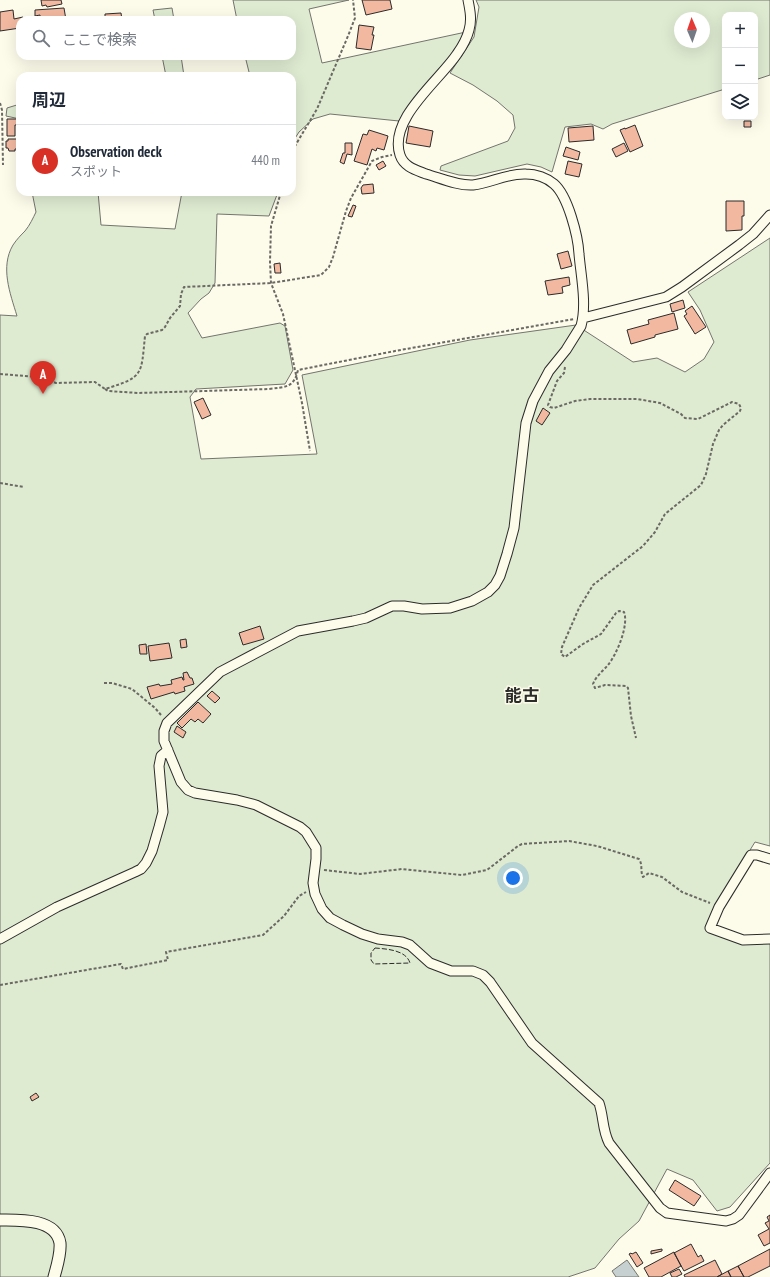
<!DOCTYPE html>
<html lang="ja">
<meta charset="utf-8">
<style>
:root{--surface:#fff;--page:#f2f2f3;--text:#1f2937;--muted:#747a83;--line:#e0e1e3;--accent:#d93025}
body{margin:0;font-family:"PT Sans Narrow","Noto Sans JP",sans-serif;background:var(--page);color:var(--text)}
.controls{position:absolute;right:12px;top:12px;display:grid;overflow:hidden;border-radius:8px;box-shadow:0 4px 16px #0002}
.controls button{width:36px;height:36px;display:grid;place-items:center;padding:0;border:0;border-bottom:1px solid var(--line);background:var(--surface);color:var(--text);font:20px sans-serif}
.compass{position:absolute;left:674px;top:12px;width:36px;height:36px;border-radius:50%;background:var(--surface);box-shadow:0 4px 16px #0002;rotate:358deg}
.you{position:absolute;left:513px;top:878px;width:14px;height:14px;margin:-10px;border:3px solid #fff;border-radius:50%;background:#1a73e8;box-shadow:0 0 0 6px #1a73e833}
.badge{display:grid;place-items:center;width:26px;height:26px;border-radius:50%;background:var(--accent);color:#fff;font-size:13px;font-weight:700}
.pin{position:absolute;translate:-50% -33px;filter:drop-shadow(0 1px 2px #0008)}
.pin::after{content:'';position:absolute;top:21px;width:14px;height:12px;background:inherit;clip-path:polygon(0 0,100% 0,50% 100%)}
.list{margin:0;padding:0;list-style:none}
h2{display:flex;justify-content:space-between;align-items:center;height:52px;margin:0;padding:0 16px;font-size:17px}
h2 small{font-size:13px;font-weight:400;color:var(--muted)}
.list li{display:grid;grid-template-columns:26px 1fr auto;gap:12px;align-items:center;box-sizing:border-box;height:72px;padding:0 16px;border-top:1px solid var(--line)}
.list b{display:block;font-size:15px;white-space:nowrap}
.list p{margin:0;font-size:13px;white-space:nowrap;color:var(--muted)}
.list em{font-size:13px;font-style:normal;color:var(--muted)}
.icon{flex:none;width:22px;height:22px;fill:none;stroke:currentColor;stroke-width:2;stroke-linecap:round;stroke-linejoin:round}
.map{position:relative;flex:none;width:770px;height:1277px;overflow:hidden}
.search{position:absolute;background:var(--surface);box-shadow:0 4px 16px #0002;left:16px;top:16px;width:280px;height:44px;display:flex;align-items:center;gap:10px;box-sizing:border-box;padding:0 14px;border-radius:12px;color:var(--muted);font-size:15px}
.panel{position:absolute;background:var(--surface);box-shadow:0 4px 16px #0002;left:16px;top:72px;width:280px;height:124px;border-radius:12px}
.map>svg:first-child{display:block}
</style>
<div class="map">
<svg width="770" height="1277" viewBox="0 0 770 1277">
<rect width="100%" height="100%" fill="#fdfbea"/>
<path fill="#deebd1" stroke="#74746e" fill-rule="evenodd" d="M233,0H349L309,9L322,63L466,32L456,50L436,72L399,121L330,114L313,119L299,132L292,143V76H250L245,56H292V20H237Z
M476,0H770V75L755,80V15H725V89L612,124L603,129L591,124L565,127L552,172L541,167L527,164L475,176L459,175L440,170L441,166L508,141L515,128L513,115L497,101L473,85L450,73L474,37L479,7ZM680,18H704V42H680Z
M172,8L174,20H155L153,10Z
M162,56H181L184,76H166Z
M20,104V119L6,116L7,108Z
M32,192H98L101,225L175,229L182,192H278L269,216L217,214L215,283L209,293L201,299L188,313L202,338L280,323L285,326L293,370L285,384L196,389L190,397L201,459L317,454L302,375L470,340L576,325L633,362L657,358L685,372L704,359L714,342L700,310L688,292L770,238V846L755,842L713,910L706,930L743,943H770V1163L730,1207L717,1211L693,1180L667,1169L639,1221L619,1239L595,1268L568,1277H0V315L17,316C10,293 0,267 13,245C17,239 21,235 25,231C30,225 33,218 36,212Z"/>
<path fill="#c7d0d0" stroke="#74746e" d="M627,1260L639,1277H616L612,1271Z"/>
<path fill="#f2b8a0" stroke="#2b2b2b" d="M41,0H61L62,4L47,7L46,5L42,6Z
M362,0H390L392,9L366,15Z
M64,8L66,20H40V15L35,16V10Z
M13,10L14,19L23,17L24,20H20V28L0,31V12Z
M121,13L122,20H105V14Z
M359,25L374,27L372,35H374L371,50L356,48Z
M7,119H20V125H15V136H7Z
M744,121H751V127H744Z
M635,125L643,146L630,152L620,130L625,128V129Z
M409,126L433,131L430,147L406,143Z
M593,126L594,140L569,142L568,128Z
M369,130L388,136L384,150L377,148L376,151L372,149L367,165L354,161L363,134L367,135Z
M8,139H17V149H15V151H9L8,148H6V141H8Z
M345,143H352V155L347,154L344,164L340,162L343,153H345Z
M624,143L628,151L616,157L612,149Z
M566,147L580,152L578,160L563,156Z
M383,161L386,166L379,170L376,165Z
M568,161L582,164L579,177L565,174Z
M373,184L374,193L362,194L361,188L363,185Z
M726,201H744V216H742V230L726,231Z
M353,205L356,206L352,217L348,216Z
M568,251L572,266L561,269L557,254Z
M280,263L281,273H275L274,264Z
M569,277L570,285L562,287L563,293L548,295L545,281Z
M683,300L685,308L672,312L670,304Z
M692,306L706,327L695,334L684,316L687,314L685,311Z
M674,313L678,329L655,335V337L631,344L627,330L649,324L648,320Z
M203,398L211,415L202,419L194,402Z
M543,408L550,413L542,425L536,421Z
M260,626L264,639L243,645L239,633Z
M186,639L187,647L181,648L180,640Z
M169,643L172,658L150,661L148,646Z
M146,644L147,654H140L139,645Z
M187,672L190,678H192L194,684L184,687L185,691L175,694L174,692L151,699L147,687L159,684L160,686L172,684L171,680L182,677L183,680H184L183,673Z
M212,691L220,698L215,703L207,696Z
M198,702L211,714L203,723L198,719L195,722L191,719L182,728L177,723Z
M177,726L186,732L183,738L174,732Z
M36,1093L39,1097L32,1101L30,1097Z
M675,1180L701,1196L694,1206L669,1190Z
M770,1215V1243L764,1246L758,1235L769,1229L765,1223L769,1221L767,1217Z
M691,1244L698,1257L701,1255L704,1261L684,1271L674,1253Z
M662,1249V1251L651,1254V1251Z
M770,1249V1266L748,1277H744L738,1266Z
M636,1252L643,1263L637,1267L629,1254L631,1253L632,1254Z
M674,1252L681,1266L661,1277H649L644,1268Z
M715,1260L722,1274L717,1277H685L684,1275Z
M738,1266L744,1277H731L728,1271Z
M679,1269L682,1274L676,1277H672L670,1273Z
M728,1271L731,1277H717Z"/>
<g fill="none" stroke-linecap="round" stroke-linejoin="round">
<defs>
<path id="minor" d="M468,0C470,10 472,20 469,30C467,38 462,47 457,54C439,81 388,119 400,155C404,167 416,170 426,174C440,178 458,186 473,185C491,183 508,173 526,174C536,174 547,178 554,184C568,196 578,236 579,254C581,277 587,304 581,326L566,350L549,371L533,401L526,423L514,528L507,554L500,576L495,585L488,592L472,601L450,608L422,609L404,606H392L366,618L353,621L298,631L220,672L167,723L164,731V741L181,782L188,790L195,793L237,800L256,805L300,827L306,832L316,848V859L313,883L315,894L322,909L330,918L343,925L362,934L378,939L402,942L410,945L430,963L451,971H473L483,975L490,982L532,1043L599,1103C604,1118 602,1129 609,1143L660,1208L667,1213L726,1221L733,1219L739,1215L770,1173
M583,318L666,297L682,287L739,245L753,234L770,215
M770,859L757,855H751L719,907L710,928L743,940L770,939
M0,939L57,907L135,872L141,869L146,863L152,851L159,827L163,812L159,766L161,756L168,750"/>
<path id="tertiary" d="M0,1220C18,1220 56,1218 60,1243C61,1254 57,1266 54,1277"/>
</defs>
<use href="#minor" stroke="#2b2b2b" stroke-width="11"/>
<use href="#tertiary" stroke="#2b2b2b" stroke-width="13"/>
<path stroke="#6a6964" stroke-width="2" stroke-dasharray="3 2" stroke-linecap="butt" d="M0,103L2,110L3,165
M292,151L317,109L348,36L355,18L353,0
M281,192L271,226L270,262L271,283L283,314L302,403L310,451
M565,367L564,373L557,381L548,405L550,407L554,408L575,401L590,399H637L660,403L681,414L685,418L698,419L732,402L739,404L741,408L740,411L723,425L719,430L713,444L706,474L701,485L665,514L655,532L643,546L593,585L579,608L562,647L561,654L565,657L583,644L601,634L616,613L619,611L624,612C629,625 617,654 608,665C603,671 596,676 593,684L595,688L605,685L626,686L628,688L631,716L636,738
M0,374L39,377L56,383L95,382L105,389C144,377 141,375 145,336L147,334L162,330L165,327L170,318L180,306L181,294L184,287L271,283L321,275L329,267L333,257L346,211L351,198L372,161L382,157L392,155
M105,389L108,391L138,393L269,389C285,387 294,388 298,370L395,351L574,319
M0,483L24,487
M104,683H112L132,689L155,708L161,715
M324,870L360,874L402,869L462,875L487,870L518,846L522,844L569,841L597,846L639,859C643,865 640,871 643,877L649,873L662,877L682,892L710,903
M0,985L121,964L123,969L168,960L166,952L263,935L284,916L299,896L306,892"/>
<use href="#minor" stroke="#fdfbea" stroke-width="9"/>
<use href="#tertiary" stroke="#fdfbea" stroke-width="11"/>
<path stroke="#2b2b2b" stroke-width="1" stroke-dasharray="5 2" stroke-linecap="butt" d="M375,948C387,949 406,950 410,963L374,964L371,960V953Z"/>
</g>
<g text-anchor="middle" stroke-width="3" stroke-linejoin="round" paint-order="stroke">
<g font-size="17" font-weight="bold" fill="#2b2b2b" stroke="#fdfbea">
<text x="522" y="701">能古</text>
</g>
</g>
</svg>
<div class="controls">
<button>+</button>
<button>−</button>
<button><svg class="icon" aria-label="layers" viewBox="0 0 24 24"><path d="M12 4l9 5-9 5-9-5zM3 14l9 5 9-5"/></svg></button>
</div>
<svg class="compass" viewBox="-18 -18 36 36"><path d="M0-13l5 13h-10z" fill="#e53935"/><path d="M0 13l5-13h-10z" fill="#747a83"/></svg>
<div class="you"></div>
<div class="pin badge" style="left:43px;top:394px">A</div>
<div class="search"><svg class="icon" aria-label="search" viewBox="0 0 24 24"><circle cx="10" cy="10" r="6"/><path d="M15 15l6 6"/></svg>ここで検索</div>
<section class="panel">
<h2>周辺<small></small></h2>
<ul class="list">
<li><span class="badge">A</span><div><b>Observation deck</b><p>スポット</p></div><em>440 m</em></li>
</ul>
</section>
</div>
